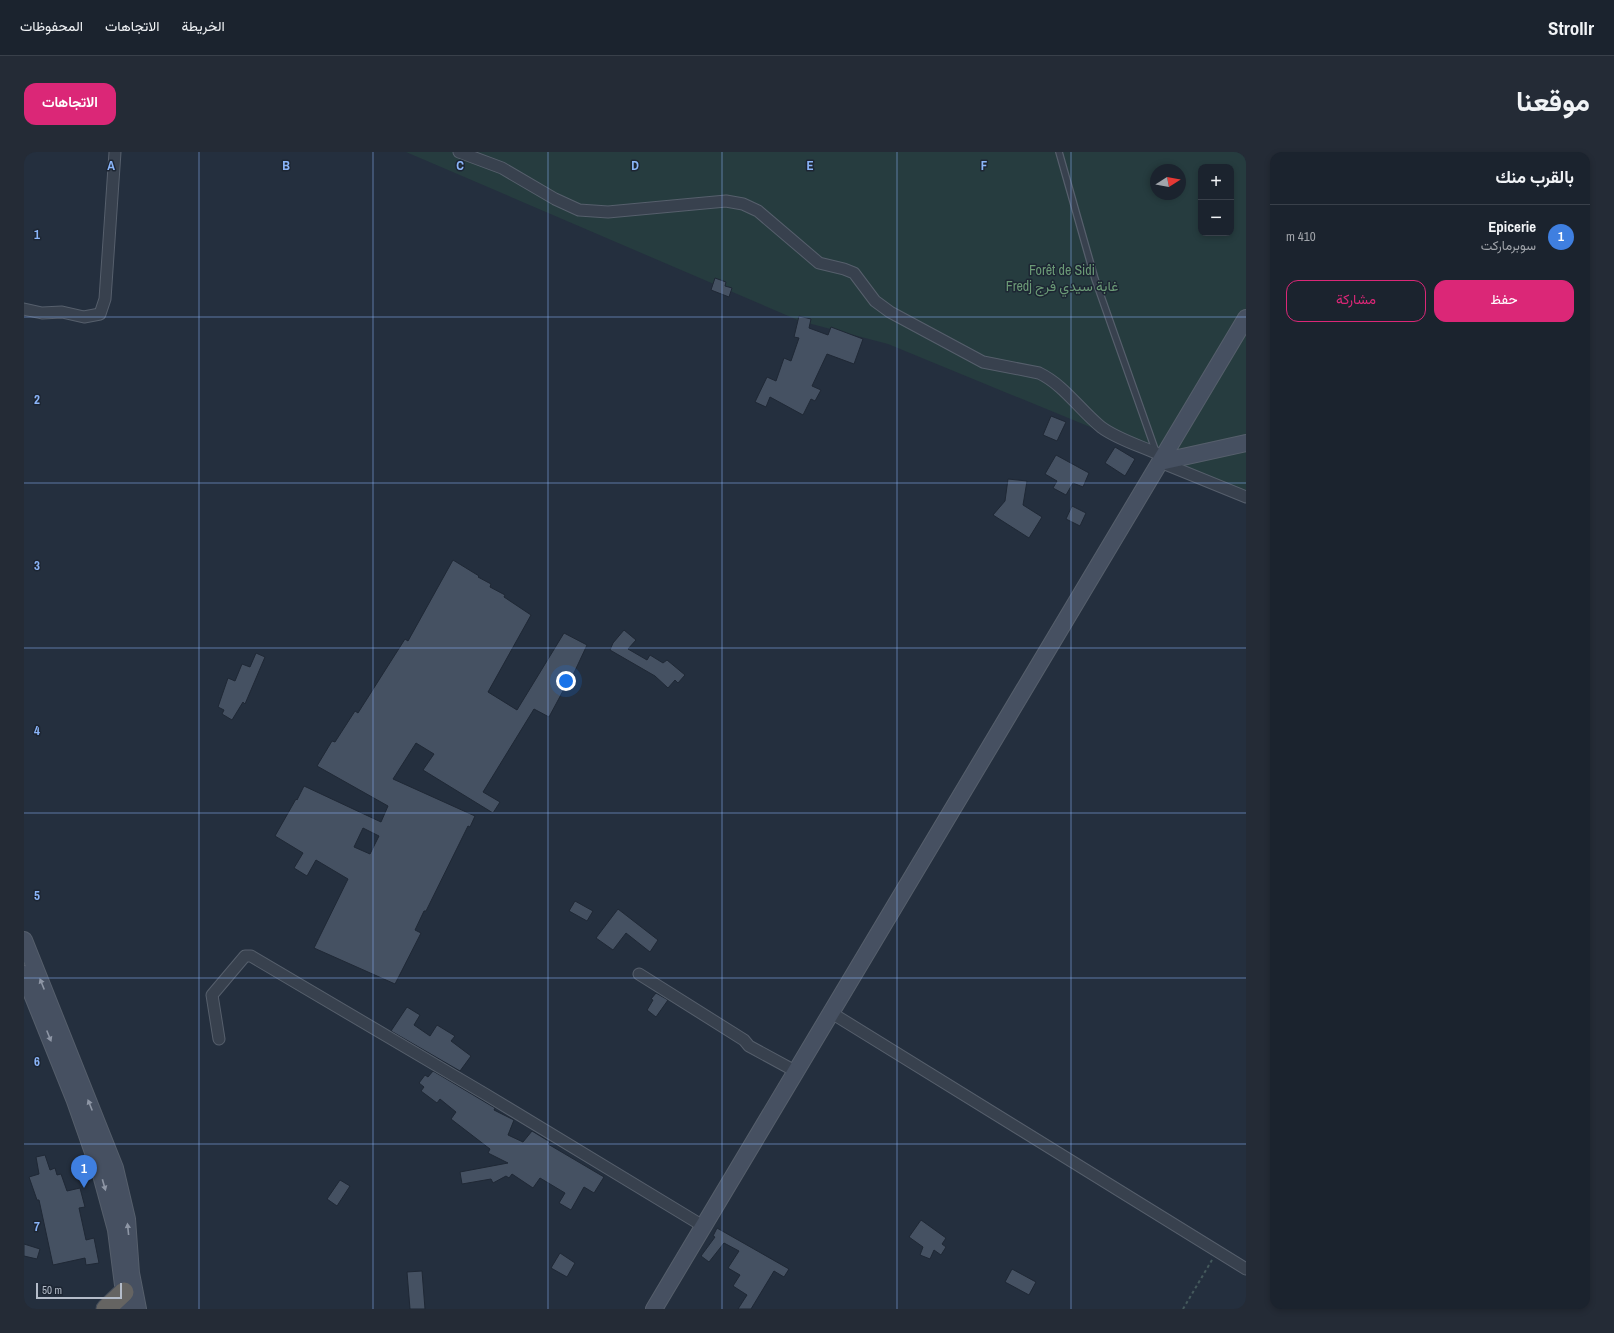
<!DOCTYPE html>
<html lang="ar">
<meta charset="utf-8">
<style>
:root{--surface:#1b232e;--page:#242b36;--text:#f1f3f6;--muted:#a0a4aa;--line:#39404a;--accent:#db2777}
body{margin:0;font-family:"Archivo Narrow",Vazirmatn,sans-serif;background:var(--page);color:var(--text);direction:rtl}
.controls{position:absolute;right:12px;top:12px;display:grid;overflow:hidden;border-radius:8px;box-shadow:0 2px 6px #0003}
.controls button{width:36px;height:36px;display:grid;place-items:center;padding:0;border:0;border-bottom:1px solid var(--line);background:var(--surface);color:var(--text);font:20px sans-serif}
.compass{position:absolute;left:1126px;top:12px;width:36px;height:36px;border-radius:50%;background:var(--surface);box-shadow:0 2px 6px #0003;rotate:79deg}
.scale{position:absolute;left:12px;bottom:10px;width:86px;box-sizing:border-box;padding-left:4px;border:2px solid #b4bcc9;border-top:0;font-size:11px;line-height:14px;white-space:nowrap;color:#b4bcc9;-webkit-text-stroke:3px #1d2633;paint-order:stroke}
.you{position:absolute;left:542px;top:529px;width:14px;height:14px;margin:-10px;border:3px solid #fff;border-radius:50%;background:#1a73e8;box-shadow:0 0 0 6px #1a73e833}
.badge{display:grid;place-items:center;width:26px;height:26px;border-radius:50%;background:var(--accent);color:#fff;font-size:13px;font-weight:700}
.pin{position:absolute;translate:-50% -33px;filter:drop-shadow(0 1px 2px #0008)}
.pin::after{content:'';position:absolute;top:21px;width:14px;height:12px;background:inherit;clip-path:polygon(0 0,100% 0,50% 100%)}
.list{margin:0;padding:0;list-style:none}
h2{display:flex;justify-content:space-between;align-items:center;height:52px;margin:0;padding:0 16px;font-size:17px}
h2 small{font-size:13px;font-weight:400;color:var(--muted)}
.list li{display:grid;grid-template-columns:26px 1fr auto;gap:12px;align-items:center;box-sizing:border-box;height:64px;padding:0 16px;border-top:1px solid var(--line)}
.list b{display:block;font-size:15px;white-space:nowrap}
.list p{margin:0;font-size:13px;white-space:nowrap;color:var(--muted)}
.list em{font-size:13px;font-style:normal;color:var(--muted)}
.actions{display:flex;gap:8px;padding:12px 16px}
.actions a{flex:1;padding:9px 0;border:1px solid var(--accent);border-radius:12px;text-align:center;font-size:14px;color:var(--accent)}
.actions .main{background:var(--accent);color:#fff}
.map{position:relative;flex:none;width:1222px;height:1157px;overflow:hidden;direction:ltr;border-radius:12px}
header{display:flex;align-items:center;gap:24px;box-sizing:border-box;height:56px;padding:0 20px;background:var(--surface);border-bottom:1px solid var(--line)}
header strong{font-size:19px}
nav{display:flex;gap:22px;margin-inline-start:auto;font-size:14px}
.intro{display:flex;align-items:center;justify-content:space-between;box-sizing:border-box;height:96px;padding:0 24px}
h1{margin:0;font-size:28px}
.button{padding:10px 18px;border-radius:12px;background:var(--accent);color:#fff;font-size:14px;font-weight:700}
main{display:flex;gap:24px;padding:0 24px}
aside{flex:1;background:var(--surface);border-radius:12px;box-shadow:0 2px 6px #0003}
.map>svg:first-child{display:block}
</style>
<header>
<strong>Strollr</strong>
<nav><a>الخريطة</a><a>الاتجاهات</a><a>المحفوظات</a></nav>
</header>
<div class="intro"><h1>موقعنا</h1><a class="button">الاتجاهات</a></div>
<main>
<aside>
<h2>بالقرب منك<small></small></h2>
<ul class="list">
<li><span class="badge" style="background:#3f7fe0">1</span><div><b>Epicerie</b><p>سوبرماركت</p></div><em>410 m</em></li>
</ul>
<div class="actions"><a class="main">حفظ</a><a>مشاركة</a></div>
</aside>
<div class="map">
<svg width="1222" height="1157" viewBox="0 0 1222 1157">
<rect width="100%" height="100%" fill="#242f3e"/>
<path fill="#263c3f" fill-rule="evenodd" d="M382,0H1222V339L864,192L776,169ZM1177,15H1207V81H1177ZM1132,18H1156V42H1132Z"/>
<path fill="#455162" stroke="#1f2835" fill-rule="evenodd" d="M691,126L702,130L701,134L708,136L705,145L687,138Z
M775,164L787,167L785,176L804,183L807,175L839,187L830,212L803,202L788,234L797,238L791,249L787,247L779,263L746,245L742,255L731,250L743,225L752,229L760,206L767,209L775,186L770,185Z
M1027,264L1042,270L1033,289L1019,283Z
M1091,295L1111,307L1101,324L1081,311Z
M1032,303L1065,321L1059,335L1049,331L1042,343L1029,336L1033,329L1021,322Z
M984,327L1003,329L999,353L1018,365L1005,386L969,363L981,349Z
M1048,354L1062,361L1056,374L1042,367Z
M429,408L455,424L454,425L467,432L466,435L481,443L480,445L507,463L464,540L493,558L540,481L563,493L542,538L540,537L525,565L510,557L459,640L476,650L469,661L399,618L410,602L392,591L369,627L451,664L446,675L444,674L402,759H400L391,778L397,781L371,832L290,796L324,727L292,708L283,724L270,716L279,701L251,684L272,647L273,648L280,634L357,670L364,654L293,614L308,589L311,590L331,559L334,561L381,487L384,489ZM339,676L355,684L346,702L330,695Z
M600,478L612,488L604,497L623,508L626,503L639,511L643,508L661,523L654,531L651,528L644,536L631,524L586,498L589,491Z
M232,501L241,505L221,552L219,550L208,568L198,562L200,558L194,555L204,526L211,529L218,512L226,515Z
M551,749L569,759L563,769L545,759Z
M594,757L634,788L626,800L602,781L589,798L572,786Z
M632,841L644,848L632,865L623,858L629,848L627,847Z
M383,855L396,863L390,873L406,884L413,873L431,884L427,889L447,904L436,919L367,879Z
M409,919L471,956L470,958L490,968L484,983L499,990L508,979L526,990L524,992L580,1025L570,1041L560,1035L547,1058L535,1051L541,1041L516,1026L509,1036L488,1022L485,1026L482,1024L469,1031L467,1027L438,1032L436,1020L484,1011L464,1001L466,997L427,967L432,960L416,947L413,951L397,939L400,935L395,931L401,923L404,925Z
M21,1003L26,1018L31,1016L33,1023L37,1022L43,1039L56,1036L61,1055L55,1056L62,1088L70,1086L75,1111L62,1113L61,1106L29,1113L15,1048H13L5,1025L15,1022L12,1005Z
M316,1028L326,1034L313,1054L303,1047Z
M897,1068L922,1086L918,1092L922,1095L917,1103L910,1098L906,1107L896,1103L899,1095L885,1085Z
M693,1076L765,1117L760,1125L750,1119L727,1157H714L723,1143L709,1134L716,1123L704,1116L715,1099L700,1091L685,1110L677,1104L691,1085L689,1084Z
M0,1092L16,1097L13,1107L0,1104Z
M536,1101L551,1111L543,1125L527,1116Z
M988,1117L1012,1130L1005,1143L981,1130Z
M398,1119L401,1157H386L383,1120Z"/>
<g fill="none" stroke-linecap="round" stroke-linejoin="round">
<defs>
<path id="service" d="M1035,0L1071,127L1132,300"/>
<path id="minor" d="M435,0L478,16L531,47L555,58L584,60L702,49L719,52L734,59L795,111L820,117L830,121L851,149L866,160L959,210L1015,221C1040,233 1055,257 1077,275C1093,287 1114,293 1132,301
M0,157L18,161L38,160L60,165L76,162L81,147L91,0
M1136,310L1222,345
M615,822L720,888L725,894L771,919
M806,860L1222,1117
M195,887L188,843L221,804H227L461,942L679,1074"/>
<path id="secondary" d="M1136,310L1222,291
M0,788L91,1016L103,1067L107,1121L114,1157
M0,822L51,949L77,1023L92,1078L102,1157
M630,1157L1222,166"/>
<path id="trunk" d="M82,1157L100,1140"/>
</defs>
<use href="#service" stroke="#565f6c" stroke-width="8"/>
<use href="#minor" stroke="#565f6c" stroke-width="13"/>
<use href="#secondary" stroke="#565f6c" stroke-width="18"/>
<use href="#trunk" stroke="#434c59" stroke-width="21"/>
<path stroke="#44595c" stroke-width="2" stroke-dasharray="3 3" stroke-linecap="butt" d="M1159,1157L1188,1108"/>
<use href="#service" stroke="#38414e" stroke-width="5.5"/>
<use href="#minor" stroke="#38414e" stroke-width="11"/>
<use href="#secondary" stroke="#465061" stroke-width="16"/>
<use href="#trunk" stroke="#656462" stroke-width="19"/>
</g>
<defs><path id="oneway-solid" d="M-6-.8H1V-3.2L6.5 0L1 3.2V.8H-6Z"/></defs>
<g fill="#8e96a5">
<use href="#oneway-solid" transform="translate(18 832) rotate(-112)"/>
<use href="#oneway-solid" transform="translate(25 884) rotate(68)"/>
<use href="#oneway-solid" transform="translate(66 953) rotate(-112)"/>
<use href="#oneway-solid" transform="translate(80 1033) rotate(74)"/>
<use href="#oneway-solid" transform="translate(104 1077) rotate(-96)"/>
</g>
<path fill="none" stroke="#8ab4f8" stroke-width="1" stroke-opacity="0.55" d="M175,0V1157M349,0V1157M524,0V1157M698,0V1157M873,0V1157M1047,0V1157M0,165H1222M0,331H1222M0,496H1222M0,661H1222M0,826H1222M0,992H1222"/>
<g text-anchor="middle" stroke-width="3" stroke-linejoin="round" paint-order="stroke">
<g font-size="14" fill="#6b9a76" stroke="#1d2633">
<text x="1038" y="123">Forêt de Sidi<tspan x="1038" dy="16">Fredj غابة سيدي فرج</tspan></text>
</g>
</g>
<g font-size="13" text-anchor="middle" font-weight="bold" fill="#8ab4f8" stroke="#1d2633" stroke-width="3" stroke-linejoin="round" paint-order="stroke">
<text x="87" y="18">A</text>
<text x="262" y="18">B</text>
<text x="436" y="18">C</text>
<text x="611" y="18">D</text>
<text x="786" y="18">E</text>
<text x="960" y="18">F</text>
<text x="13" y="87">1</text>
<text x="13" y="252">2</text>
<text x="13" y="418">3</text>
<text x="13" y="583">4</text>
<text x="13" y="748">5</text>
<text x="13" y="914">6</text>
<text x="13" y="1079">7</text>
</g>
</svg>
<div class="controls">
<button>+</button>
<button>−</button>
</div>
<svg class="compass" viewBox="-18 -18 36 36"><path d="M0-13l5 13h-10z" fill="#e53935"/><path d="M0 13l5-13h-10z" fill="#a0a4aa"/></svg>
<div class="scale">50 m</div>
<div class="you"></div>
<div class="pin badge" style="left:60px;top:1036px;background:#3f7fe0">1</div>
</div>
</main>
